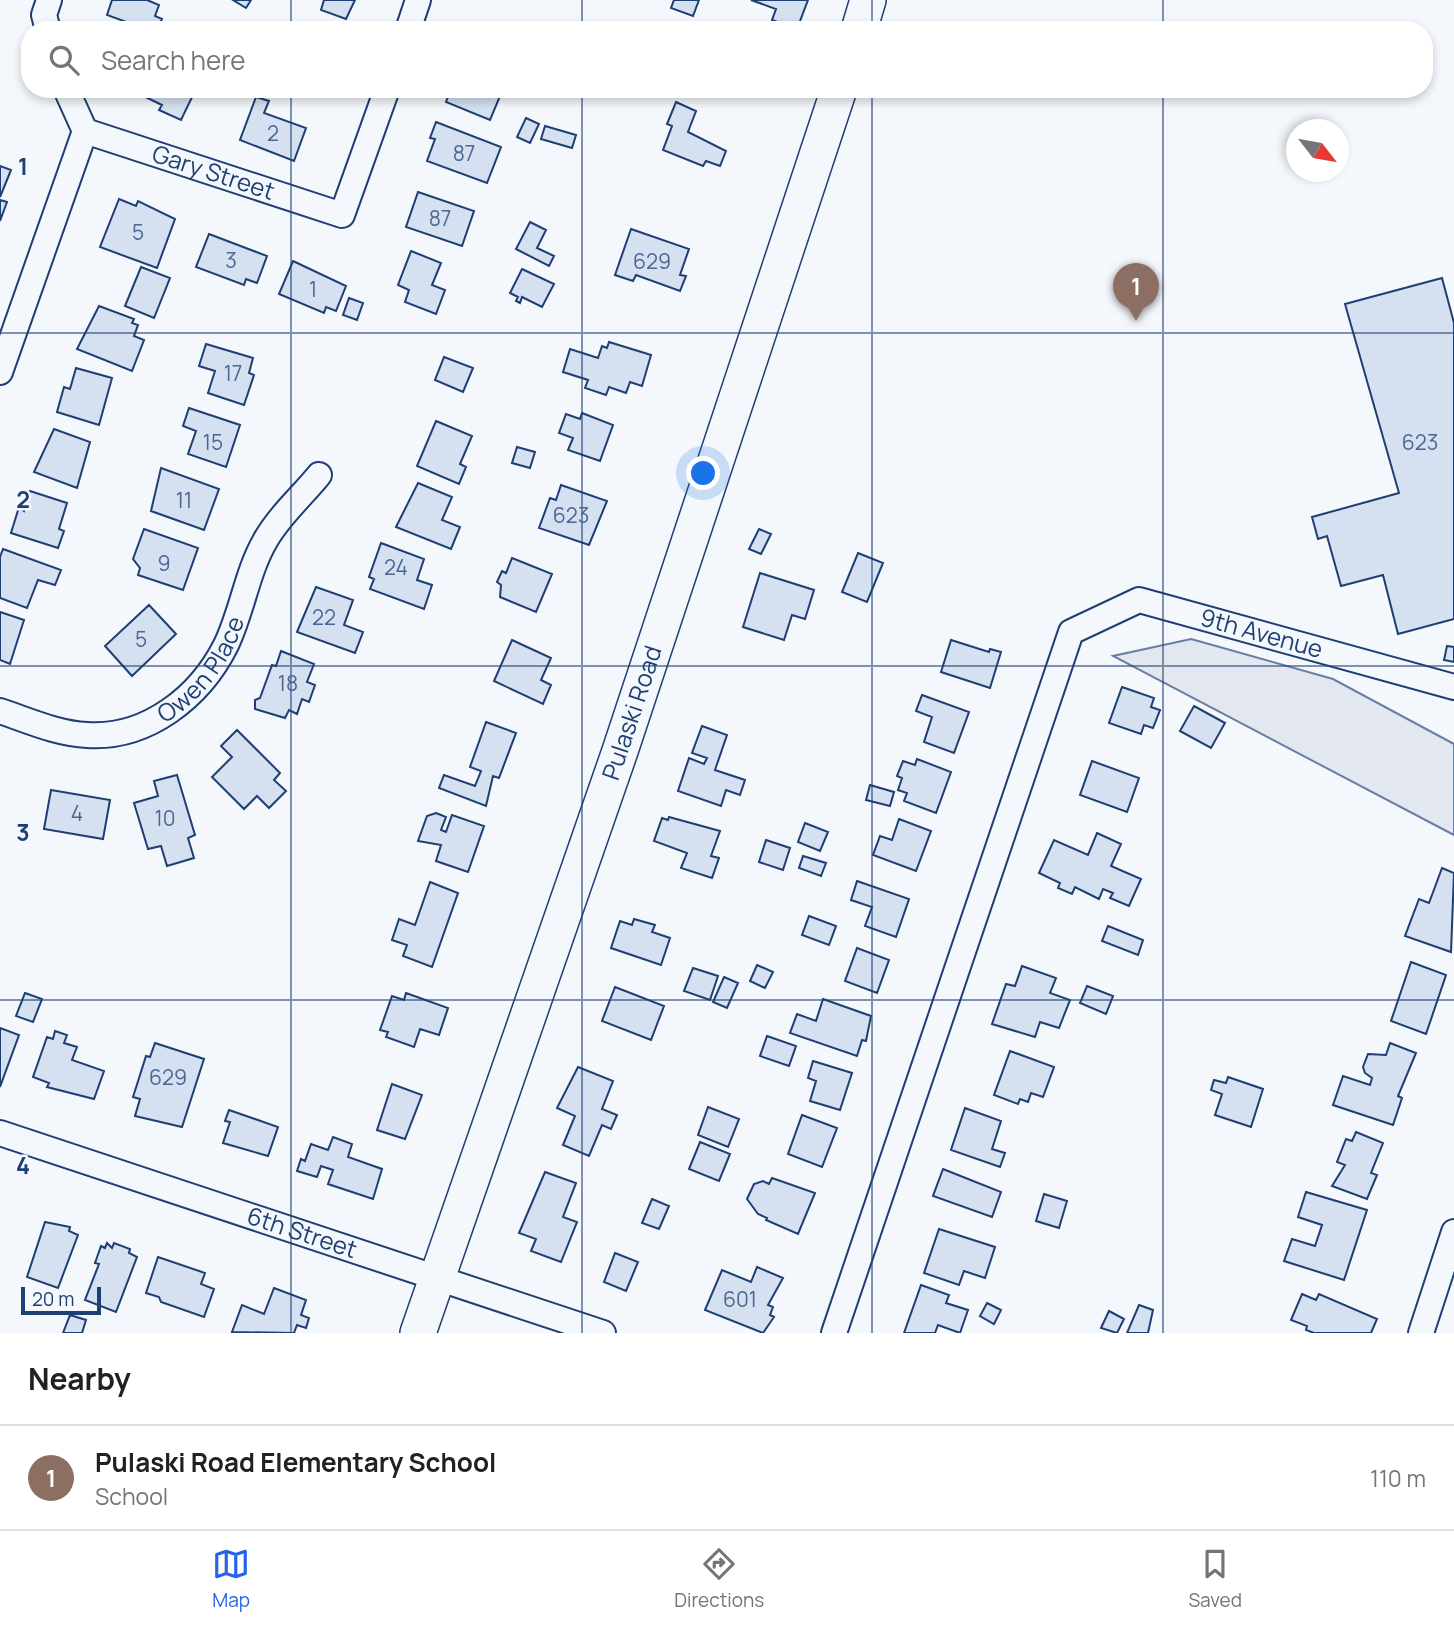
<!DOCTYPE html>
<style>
:root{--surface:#fff;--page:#f6f6f6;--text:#202124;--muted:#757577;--line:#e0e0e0;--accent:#2563eb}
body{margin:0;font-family:Manrope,sans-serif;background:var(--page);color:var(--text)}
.compass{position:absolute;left:1286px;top:119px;width:63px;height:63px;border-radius:50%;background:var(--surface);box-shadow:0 4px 10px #0003;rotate:121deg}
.scale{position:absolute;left:21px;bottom:18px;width:80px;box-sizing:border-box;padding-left:7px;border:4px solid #1d3f73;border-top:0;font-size:19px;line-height:24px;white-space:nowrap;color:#1d3f73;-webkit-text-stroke:5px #f4f7fb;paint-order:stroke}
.you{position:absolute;left:704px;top:474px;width:24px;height:24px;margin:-18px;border:5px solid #fff;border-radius:50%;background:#1a73e8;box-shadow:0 0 0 10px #1a73e833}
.badge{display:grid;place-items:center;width:46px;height:46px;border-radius:50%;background:var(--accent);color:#fff;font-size:23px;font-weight:700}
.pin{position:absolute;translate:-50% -58px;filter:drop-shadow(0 2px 4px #0008)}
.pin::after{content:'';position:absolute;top:37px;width:24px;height:21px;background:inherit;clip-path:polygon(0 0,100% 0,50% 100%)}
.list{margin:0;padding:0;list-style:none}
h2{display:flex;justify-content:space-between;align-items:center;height:91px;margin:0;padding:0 28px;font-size:30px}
h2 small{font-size:23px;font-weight:400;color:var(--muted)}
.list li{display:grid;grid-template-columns:46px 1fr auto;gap:21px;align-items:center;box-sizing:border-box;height:105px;padding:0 28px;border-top:2px solid var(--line)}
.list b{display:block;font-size:26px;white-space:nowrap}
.list p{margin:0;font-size:23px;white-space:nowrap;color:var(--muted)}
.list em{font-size:23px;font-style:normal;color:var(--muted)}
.icon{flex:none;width:38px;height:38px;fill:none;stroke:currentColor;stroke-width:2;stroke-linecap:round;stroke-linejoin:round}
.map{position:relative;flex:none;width:1454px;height:1333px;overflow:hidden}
.search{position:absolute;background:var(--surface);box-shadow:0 4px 10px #0003;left:21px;right:21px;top:21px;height:77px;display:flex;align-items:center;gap:18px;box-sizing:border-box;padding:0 24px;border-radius:28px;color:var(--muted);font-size:26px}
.sheet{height:196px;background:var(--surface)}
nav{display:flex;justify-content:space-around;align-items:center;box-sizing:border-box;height:98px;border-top:2px solid var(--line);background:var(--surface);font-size:19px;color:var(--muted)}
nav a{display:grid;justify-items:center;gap:4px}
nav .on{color:var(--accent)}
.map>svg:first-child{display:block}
</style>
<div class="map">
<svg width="1454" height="1333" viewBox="0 0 1454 1333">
<rect width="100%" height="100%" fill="#f4f7fb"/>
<path fill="#e3e8f0" stroke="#687fa3" stroke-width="2" d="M1191,639L1333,679L1454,744V835L1113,656Z"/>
<path fill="#d5e0f0" stroke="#1d3f73" stroke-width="2" d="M112,0H147L159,5L155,16L162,19L157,30H148L107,15Z
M233,0H251L246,8Z
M324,0H355L346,19L321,10Z
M674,0H699L693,16L671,8Z
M751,0H808L797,29L772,20L776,9Z
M311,25L327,30H299L300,27L309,29Z
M129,89H192L195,91L181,120L159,110L162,105Z
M451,89L453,90L503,89L490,120L446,102Z
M256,97L269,101L264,113L306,128L294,161L240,140Z
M676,102L696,111L688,132L726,151L720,166L706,161L703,166L663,150L672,126L667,124Z
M526,118L539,124L530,143L517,137Z
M436,122L501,147L487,183L427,161L435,139L430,138Z
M545,126L576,135L572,148L541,139Z
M0,166L11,170L0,197Z
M418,192L474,211L462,246L406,227Z
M119,199L136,206L138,201L175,219L157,268L100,247Z
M0,200L7,202L0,221Z
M530,222L546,230L537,248L554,256L549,266L516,249Z
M631,229L689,249L680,275L686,276L680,291L636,275L633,281L615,275Z
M209,234L267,256L257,283L246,279L244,285L196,267Z
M411,251L441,263L432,285L445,290L436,314L405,302L409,290L398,285Z
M293,261L346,286L336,311L326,307L324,313L279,294Z
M141,267L170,278L154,318L125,306Z
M522,269L554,284L542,307L522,297L520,303L516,301L518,297L510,293Z
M1442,278L1454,323V619L1398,634L1383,575L1341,586L1327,536L1318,539L1312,517L1399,493L1345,304Z
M349,298L363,303L357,320L343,315Z
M99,306L134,319L132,323L138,325L134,336L144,340L132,371L77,349Z
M609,342L651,355L642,386L630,382L626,393L609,387L606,395L585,388L588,380L563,372L570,349L598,358L602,346L607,348Z
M206,344L253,358L249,373L254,375L244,405L208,393L215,371L199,366Z
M444,357L473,368L463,392L435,380Z
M76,368L112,378L99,425L57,412L64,387L70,389Z
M189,408L240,425L226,467L188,454L196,431L183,426Z
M582,413L613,425L600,461L568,450L573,438L559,433L566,414L580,419Z
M436,421L472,436L460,464L466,467L459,484L417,466Z
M54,429L90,442L77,488L34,472Z
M517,447L535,452L530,468L512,463Z
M161,468L219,489L204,530L151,511Z
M418,483L452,497L442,520L460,527L451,549L396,527Z
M561,485L607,501L589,545L539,528L550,498L556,500Z
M30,491L67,503L59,529L64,531L58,548L11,533L19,507L24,511Z
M144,529L198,548L183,590L138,575L140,568L133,559Z
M759,529L771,534L761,554L749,549Z
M381,543L424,559L417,580L432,585L424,609L370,589L374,579L369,577Z
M3,549L61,570L55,585L38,580L27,608L0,598V557Z
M858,553L883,563L867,602L842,592Z
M512,558L552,574L536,612L500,597L501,585L497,582L502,571L506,573Z
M760,573L814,590L805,619L792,615L784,640L743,627Z
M316,587L353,600L344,625L363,632L355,653L297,632Z
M149,605L176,634L132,676L105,646Z
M0,612L24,620L10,664L0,660Z
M512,640L551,658L541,680L551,685L543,704L494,681Z
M951,640L989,652L990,649L1001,652L990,688L941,672Z
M1447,646L1454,647V662L1444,660Z
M281,651L314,664L307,682L315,685L309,702L302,699L297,714L289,710L285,718L255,709V700L260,698L272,665L276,666Z
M1122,687L1154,698L1151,707L1160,710L1153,728L1144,725L1141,734L1109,723Z
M922,695L969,712L954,753L924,742L932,717L916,711Z
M1194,706L1225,723L1211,748L1180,731Z
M486,722L516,733L499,778L493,776L486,806L439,788L444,775L475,786L481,771L470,767Z
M702,726L727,735L715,770L745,780L740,795L726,790L721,806L678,791L689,758L704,764L707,758L692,753Z
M237,730L280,773L274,780L286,791L269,808L257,796L244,809L212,777L232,757L221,746Z
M917,759L951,772L936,813L904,801L907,793L898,790L902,778L897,776L903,761L915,765Z
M1092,761L1139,778L1127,812L1080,795Z
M177,775L195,835L188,838L194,858L167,866L161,846L148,849L134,803L158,796L154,781Z
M870,785L894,792L890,806L866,800Z
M51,790L110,800L103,839L44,829Z
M436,813L446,817L441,830L446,832L452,815L484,826L468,872L436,861L441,845L418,841L427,816Z
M669,817L720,831L711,856L719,858L712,878L681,868L687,853L654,841L662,818L668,820Z
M899,819L931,831L916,871L873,855L880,836L892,840Z
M805,823L828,832L820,851L798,842Z
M1097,833L1121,844L1111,866L1141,879L1129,906L1110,898L1113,893L1103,889L1099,899L1075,887L1072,894L1058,888L1060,883L1039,873L1054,840L1088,855Z
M766,840L790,848L783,870L759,862Z
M803,856L826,863L821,876L799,868Z
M1442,868L1454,873L1451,952L1405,936L1419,899L1429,903Z
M857,881L909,899L896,937L865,926L872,907L851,900Z
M430,882L458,893L432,967L403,956L407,945L392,940L399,919L415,925Z
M809,916L836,926L829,945L802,935Z
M634,919L655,925L652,932L670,938L661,965L611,948L620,921L632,925Z
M1108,926L1143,940L1138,955L1102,941Z
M857,948L889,960L877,993L845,981Z
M1411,962L1446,975L1426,1034L1391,1021Z
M757,965L773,972L765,988L750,981Z
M1022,966L1056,978L1050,993L1070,1000L1059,1028L1040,1022L1035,1037L992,1024L1006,984L1015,986Z
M693,968L718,976L710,1000L684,991Z
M724,977L738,983L727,1008L713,1002Z
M1087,986L1113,996L1106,1014L1080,1003Z
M615,987L664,1006L651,1040L602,1021Z
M25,993L42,999L33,1022L16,1016Z
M406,993L448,1008L439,1035L420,1029L414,1047L386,1037L388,1032L380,1030L392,996L404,1000Z
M823,999L871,1016L866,1041L862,1040L857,1056L790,1033L797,1014L816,1021Z
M0,1028L19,1035L0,1087Z
M55,1031L67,1035L64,1043L77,1047L72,1060L104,1071L94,1099L47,1087L49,1083L33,1077L47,1037L53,1039Z
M767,1036L796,1046L789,1066L760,1056Z
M155,1043L204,1059L182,1127L135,1116L140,1099L133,1097L146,1056L150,1057Z
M1390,1043L1416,1053L1398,1096L1402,1098L1393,1125L1333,1105L1343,1076L1370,1085L1372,1078L1365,1073L1363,1067L1368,1054L1386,1055Z
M1010,1051L1054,1067L1043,1097L1031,1093L1028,1102L1020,1099L1018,1104L994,1095Z
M813,1061L852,1073L840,1110L810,1101L816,1081L808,1078Z
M578,1067L613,1081L602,1109L617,1115L611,1129L602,1125L589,1156L563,1145L575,1116L557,1108Z
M1228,1077L1263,1089L1251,1127L1215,1115L1222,1094L1211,1090L1214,1080L1226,1083Z
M392,1084L422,1095L405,1139L377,1130Z
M708,1107L739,1119L728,1147L698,1135Z
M965,1108L1001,1121L992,1149L1005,1153L1000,1167L951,1150Z
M229,1110L278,1127L268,1156L223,1143L230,1122L225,1121Z
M802,1115L837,1128L822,1167L788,1154Z
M1356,1132L1383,1143L1371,1173L1377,1175L1367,1199L1332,1186L1345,1165L1337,1162L1346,1139L1352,1141Z
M333,1137L352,1144L348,1157L382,1169L373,1199L328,1184L333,1170L321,1166L317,1177L297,1171L301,1159L305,1161L311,1144L328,1150Z
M700,1142L730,1154L719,1181L689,1169Z
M943,1169L1001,1192L992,1217L933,1196Z
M545,1172L576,1183L563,1217L577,1222L561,1262L531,1251L536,1239L519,1233Z
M772,1178L815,1193L798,1234L766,1220L767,1218L758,1214L747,1199L754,1184L763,1181L769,1184Z
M1306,1192L1367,1210L1344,1280L1284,1261L1292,1239L1315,1246L1322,1225L1298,1217Z
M1044,1194L1067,1201L1059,1228L1036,1221Z
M652,1199L669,1206L659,1229L642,1223Z
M45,1222L70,1227L69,1231L78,1235L58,1288L27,1277Z
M939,1229L995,1247L985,1278L964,1271L959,1285L924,1273Z
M107,1243L112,1248L114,1243L130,1249L129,1253L137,1257L116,1312L85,1300L99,1264L95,1263L101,1246L105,1248Z
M615,1253L638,1262L626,1291L604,1282Z
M158,1257L205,1273L201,1284L214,1289L204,1317L161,1302L159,1297L146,1293Z
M757,1267L783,1278L768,1305L773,1307L770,1315L774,1317L763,1333L705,1310L722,1270L751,1282Z
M921,1285L949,1295L946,1303L968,1310L960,1333L938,1325L935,1333H904Z
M274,1288L306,1300L301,1315L309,1318L306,1328L297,1325L294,1333L232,1332L242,1305L264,1314Z
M1302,1294L1316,1300L1319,1294L1377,1319L1371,1333H1314L1306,1330L1307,1326L1291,1320Z
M987,1303L1001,1310L994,1324L980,1316Z
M1139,1305L1153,1310L1148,1333H1127Z
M1109,1311L1124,1319L1117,1333L1101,1328Z
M70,1315L86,1320L82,1333H63Z"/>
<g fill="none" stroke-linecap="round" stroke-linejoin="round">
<defs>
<g id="street">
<path d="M48,30L44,15L49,0"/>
<path d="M408,30L418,0"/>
<path id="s1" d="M85,131L342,215L387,89"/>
<path d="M0,372L85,131L66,89"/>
<path id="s2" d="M0,711C27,720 58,734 87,735C147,739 200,697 226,645C242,612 247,572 265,541C278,517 302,496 319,475"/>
<path id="s3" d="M0,1133L603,1333"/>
<path id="s4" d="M834,1333L1071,632L1139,600L1454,687"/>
<path d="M1421,1333L1454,1232"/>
</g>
<g id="secondary">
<path d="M859,30L868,0"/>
<path id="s5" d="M418,1333L620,751L839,89"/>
</g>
</defs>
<use href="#street" stroke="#1d3f73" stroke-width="28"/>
<use href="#secondary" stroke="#1d3f73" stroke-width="38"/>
<use href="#street" stroke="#f4f7fb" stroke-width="24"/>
<use href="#secondary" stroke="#f4f7fb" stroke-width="35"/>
</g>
<path fill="none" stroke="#1d3f73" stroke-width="2" stroke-opacity="0.55" d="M291,0V30M582,0V30M872,0V30M1163,0V30M291,89V1333M582,89V1333M872,89V1333M1163,89V1333M0,333H1454M0,666H1454M0,1000H1454"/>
<g text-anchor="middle" stroke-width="5" stroke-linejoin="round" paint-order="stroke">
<g font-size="21" fill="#4b6792">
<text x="273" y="141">2</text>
<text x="464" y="161">87</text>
<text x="440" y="226">87</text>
<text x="138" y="240">5</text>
<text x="231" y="268">3</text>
<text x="652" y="269">629</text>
<text x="313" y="297">1</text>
<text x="233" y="381">17</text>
<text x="213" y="450">15</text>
<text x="1420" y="450">623</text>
<text x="184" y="508">11</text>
<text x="571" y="523">623</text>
<text x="164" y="571">9</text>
<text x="396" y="575">24</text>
<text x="324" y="625">22</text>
<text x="141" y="647">5</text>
<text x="288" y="691">18</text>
<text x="77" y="821">4</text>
<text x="165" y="826">10</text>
<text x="168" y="1085">629</text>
<text x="740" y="1307">601</text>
</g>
<g font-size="24" fill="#1d3f73" stroke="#f4f7fb">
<text dy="8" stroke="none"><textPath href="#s1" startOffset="135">Gary Street</textPath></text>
<text dy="8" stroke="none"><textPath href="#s4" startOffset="942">9th Avenue</textPath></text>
<text dy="8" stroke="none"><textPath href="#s2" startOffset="231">Owen Place</textPath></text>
<text dy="8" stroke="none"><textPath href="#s5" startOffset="656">Pulaski Road</textPath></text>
<text dy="8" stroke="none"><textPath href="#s3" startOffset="318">6th Street</textPath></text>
</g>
</g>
<g font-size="23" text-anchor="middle" font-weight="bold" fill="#1d3f73" stroke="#f4f7fb" stroke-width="5" stroke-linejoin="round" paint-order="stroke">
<text x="23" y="175">1</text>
<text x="23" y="508">2</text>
<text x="23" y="841">3</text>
<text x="23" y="1174">4</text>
</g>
</svg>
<svg class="compass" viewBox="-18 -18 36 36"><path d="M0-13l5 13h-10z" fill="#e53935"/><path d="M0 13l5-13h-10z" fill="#757577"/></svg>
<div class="scale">20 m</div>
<div class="you"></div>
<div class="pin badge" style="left:1136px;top:321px;background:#8d6e63">1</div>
<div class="search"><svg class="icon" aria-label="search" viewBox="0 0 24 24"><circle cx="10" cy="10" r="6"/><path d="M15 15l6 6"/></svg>Search here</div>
</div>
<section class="sheet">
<h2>Nearby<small></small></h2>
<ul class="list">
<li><span class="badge" style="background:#8d6e63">1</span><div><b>Pulaski Road Elementary School</b><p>School</p></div><em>110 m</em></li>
</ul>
</section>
<nav>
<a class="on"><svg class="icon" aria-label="map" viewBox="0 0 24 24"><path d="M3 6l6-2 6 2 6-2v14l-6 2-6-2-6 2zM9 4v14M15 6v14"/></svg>Map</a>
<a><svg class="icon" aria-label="directions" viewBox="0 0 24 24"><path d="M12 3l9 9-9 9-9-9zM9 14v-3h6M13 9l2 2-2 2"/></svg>Directions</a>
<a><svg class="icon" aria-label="saved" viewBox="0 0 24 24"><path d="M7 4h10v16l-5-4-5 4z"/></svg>Saved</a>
</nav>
